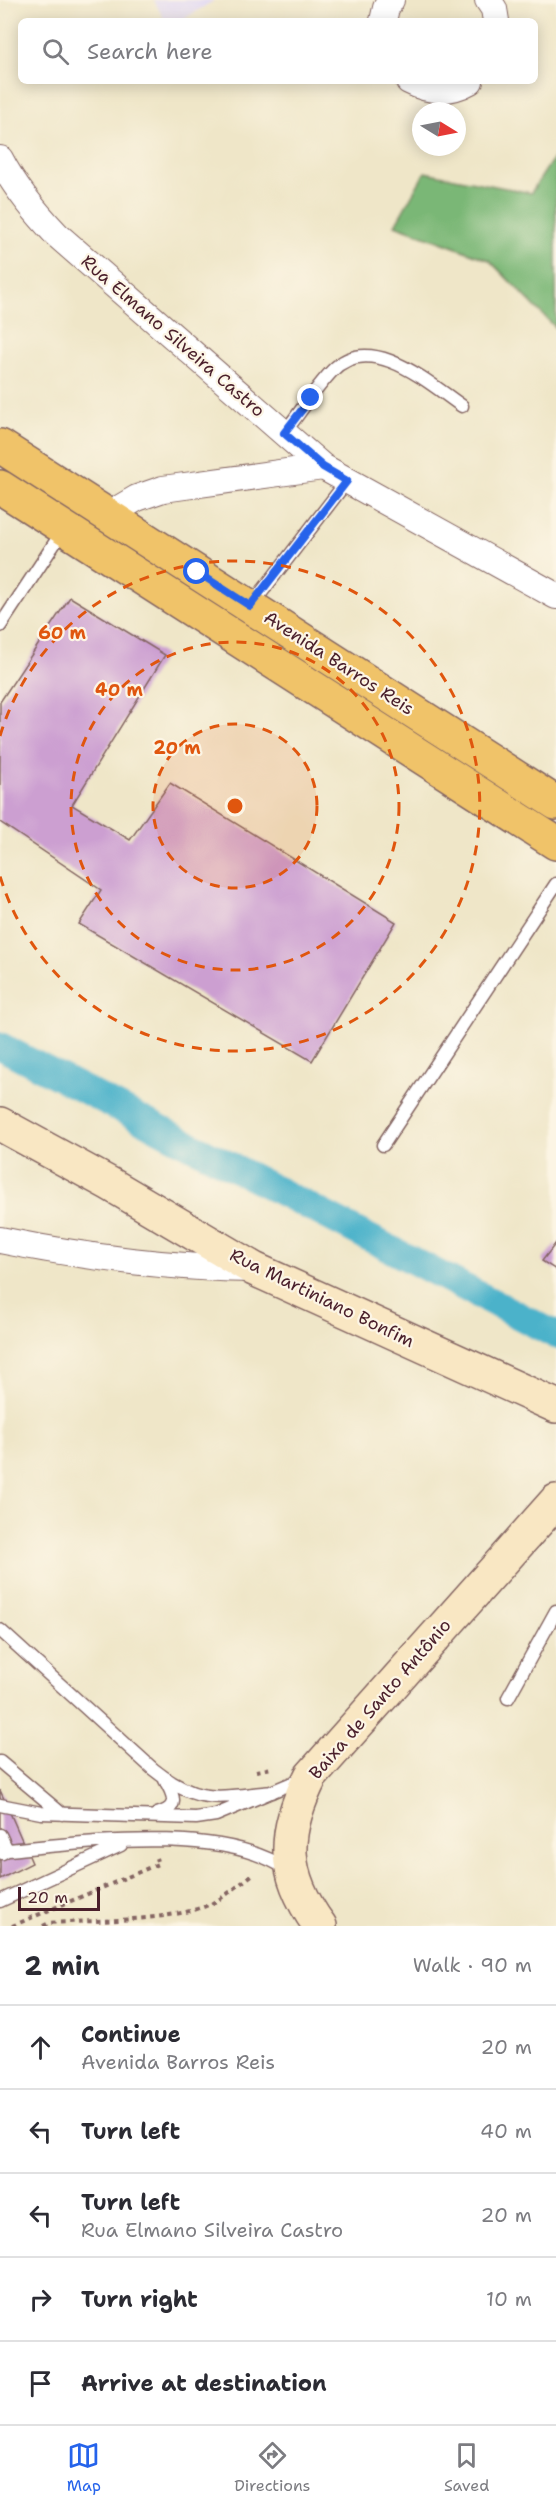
<!DOCTYPE html>
<meta charset="utf-8">
<style>
:root{--surface:#fff;--page:#f2f2f3;--text:#2b2b33;--muted:#7c7c81;--line:#e1e1e2;--accent:#2563eb}
body{margin:0;font-family:"Shantell Sans",sans-serif;background:var(--page);color:var(--text)}
.compass{position:absolute;left:412px;top:102px;width:54px;height:54px;border-radius:50%;background:var(--surface);box-shadow:0 3px 15px #0003;rotate:100deg}
.scale{position:absolute;left:18px;bottom:15px;width:82px;box-sizing:border-box;padding-left:6px;border:3px solid #4a1f2b;border-top:0;font-size:16px;line-height:21px;white-space:nowrap;color:#4a1f2b;-webkit-text-stroke:4px #fcf5e5;paint-order:stroke}
.stop{position:absolute;width:18px;height:18px;margin:-14px;border:4px solid #2563eb;border-radius:50%;background:#fff}
.stop.end{background:#2563eb;border-color:#fff;box-shadow:0 2px 6px #0008}
.list{margin:0;padding:0;list-style:none}
h2{display:flex;justify-content:space-between;align-items:center;height:78px;margin:0;padding:0 24px;font-size:26px}
h2 small{font-size:20px;font-weight:400;color:var(--muted)}
.list li{display:grid;grid-template-columns:39px 1fr auto;gap:18px;align-items:center;box-sizing:border-box;height:84px;padding:0 24px;border-top:2px solid var(--line)}
.list b{display:block;font-size:22px;white-space:nowrap}
.list p{margin:0;font-size:20px;white-space:nowrap;color:var(--muted)}
.list em{font-size:20px;font-style:normal;color:var(--muted)}
.icon{flex:none;width:33px;height:33px;fill:none;stroke:currentColor;stroke-width:2;stroke-linecap:round;stroke-linejoin:round}
.map{position:relative;flex:none;width:556px;height:1926px;overflow:hidden}
.search{position:absolute;background:var(--surface);box-shadow:0 3px 15px #0003;left:18px;right:18px;top:18px;height:66px;display:flex;align-items:center;gap:15px;box-sizing:border-box;padding:0 21px;border-radius:9px;color:var(--muted);font-size:22px}
.sheet{height:498px;background:var(--surface)}
nav{display:flex;justify-content:space-around;align-items:center;box-sizing:border-box;height:84px;border-top:2px solid var(--line);background:var(--surface);font-size:16px;color:var(--muted)}
nav a{display:grid;justify-items:center;gap:3px}
nav .on{color:var(--accent)}
.map>svg:first-child{display:block}
</style>
<div class="map">
<svg width="556" height="1926" viewBox="0 0 556 1926">
<rect width="100%" height="100%" fill="#fcf5e5"/>
<filter id="ink" filterUnits="userSpaceOnUse"><feTurbulence type="fractalNoise" baseFrequency=".0167" numOctaves="2"/><feDisplacementMap in="SourceGraphic" scale="12" xChannelSelector="R" yChannelSelector="G"/><feConvolveMatrix kernelMatrix="1 2 1 2 8 2 1 2 1" color-interpolation-filters="sRGB"/></filter>
<filter id="wash" filterUnits="userSpaceOnUse"><feTurbulence type="fractalNoise" baseFrequency=".008" numOctaves="4" result="noise"/><feDisplacementMap in="SourceGraphic" scale="24" xChannelSelector="R" yChannelSelector="G"/><feGaussianBlur stdDeviation="1.35" result="paint"/><feColorMatrix in="noise" values="0 0 0 0 0 0 0 0 0 0 0 0 0 0 0 0 0 1.4 0 .05"/><feComposite in="paint" operator="in"/></filter>
<g filter="url(#wash)">
<rect width="100%" height="100%" fill="#efe6c8"/>
<path fill="#ded5f5" d="M154,0H215L180,21H165Z"/>
<path fill="#7ab776" stroke="#626b50" stroke-width="1.5" d="M556,154V328L489,260L395,225L425,172L531,193Z"/>
<g fill="none" stroke-linecap="round" stroke-linejoin="round">
<path stroke="#4bb2ca" stroke-width="28" d="M0,1046L556,1335"/>
</g>
<g id="blocks">
<path fill="#cc9fd1" d="M70,597L165,655L72,805L130,840L170,783L396,922L312,1061L79,924L101,890L0,822V702Z
M556,1243V1270L542,1261Z
M0,1790L32,1863L0,1879Z"/>
</g>
</g>
<g filter="url(#ink)">
<use href="#blocks" fill-opacity="0" stroke="#846562" stroke-width="1.5"/>
<g fill="none" stroke-linecap="round" stroke-linejoin="round">
<defs>
<path id="lane" d="M284,433C300,413 314,390 332,371C370,330 430,384 462,406
M251,606L347,481
M0,626L64,529
M383,1145L556,884
M0,1630L153,1769C199,1806 217,1797 272,1792
M508,1698L556,1611
M0,1762L62,1814
M0,1805L41,1813L196,1818L216,1815L302,1779
M157,1814C179,1808 175,1797 165,1780
M0,1835L7,1850L2,1853
M7,1850C85,1843 223,1824 288,1870
M0,1901L121,1845"/>
<path id="street" d="M488,0L494,9L496,21
M383,21L386,8L391,0
M409,81C430,92 449,93 470,81
M0,159C15,188 34,211 57,235L323,467L556,596
M108,515L137,498L163,489L323,467
M0,1240C84,1257 168,1268 254,1269"/>
<path id="secondary" d="M0,1124L110,1184L254,1269L556,1406
M320,1926C281,1873 282,1833 311,1776L556,1501"/>
<path id="primary" d="M0,446L556,803
M0,487L556,843"/>
</defs>
<use href="#lane" stroke="#846562" stroke-width="15"/>
<use href="#street" stroke="#846562" stroke-width="28"/>
<use href="#secondary" stroke="#846562" stroke-width="36"/>
<use href="#primary" stroke="#846562" stroke-width="36"/>
<path stroke="#846562" stroke-width="4" stroke-dasharray="4.5 4.5" stroke-linecap="butt" d="M256,1771L272,1768
M12,1926L158,1864L156,1858
M43,1926L49,1923C95,1920 170,1922 211,1904C226,1896 239,1885 253,1874"/>
<use href="#lane" stroke="#fff" stroke-width="12"/>
<use href="#street" stroke="#fff" stroke-width="26"/>
<use href="#secondary" stroke="#f9e7c3" stroke-width="33"/>
<use href="#primary" stroke="#f0c369" stroke-width="33"/>
</g>
</g>
<g fill="none" stroke-linecap="round" stroke-linejoin="round" filter="url(#ink)">
<path stroke="#2563eb" stroke-width="8" d="M197,572L250,606L347,481L323,467L284,433L311,398"/>
</g>
<circle cx="235" cy="806" r="82" fill="#e0560e" fill-opacity=".12"/>
<g fill="none" stroke="#e0560e" stroke-width="3" stroke-dasharray="10 8">
<circle cx="235" cy="806" r="82"/>
<circle cx="235" cy="806" r="164"/>
<path d="M0 736A245 245 0 1 1 0 876"/>
</g>
<g text-anchor="middle" stroke-width="4.5" stroke-linejoin="round" paint-order="stroke">
<g font-size="18" fill="#4a1f2b" stroke="#fcf5e5">
<text transform="translate(173 336) rotate(41)" y="6">Rua Elmano Silveira Castro</text>
<text transform="translate(339 663) rotate(33)" y="6">Avenida Barros Reis</text>
<text transform="translate(322 1298) rotate(26)" y="6">Rua Martiniano Bonfim</text>
<text transform="translate(380 1699) rotate(-49)" y="6">Baixa de Santo Antônio</text>
</g>
</g>
<circle cx="235" cy="806" r="9" fill="#e0560e" stroke="#fcf5e5" stroke-width="3"/>
<g font-size="18" text-anchor="middle" font-weight="bold" fill="#e0560e" stroke="#fcf5e5" stroke-width="4.5" stroke-linejoin="round" paint-order="stroke">
<text x="62" y="639">60 m</text>
<text x="119" y="696">40 m</text>
<text x="177" y="754">20 m</text>
</g>
</svg>
<svg class="compass" viewBox="-18 -18 36 36"><path d="M0-13l5 13h-10z" fill="#e53935"/><path d="M0 13l5-13h-10z" fill="#7c7c81"/></svg>
<div class="scale">20 m</div>
<div class="stop" style="left:197px;top:572px"></div>
<div class="stop end" style="left:311px;top:398px"></div>
<div class="search"><svg class="icon" aria-label="search" viewBox="0 0 24 24"><circle cx="10" cy="10" r="6"/><path d="M15 15l6 6"/></svg>Search here</div>
</div>
<section class="sheet">
<h2>2 min<small>Walk · 90 m</small></h2>
<ul class="list">
<li><svg class="icon" aria-label="ahead" viewBox="0 0 24 24"><path d="M12 20V5M6 11l6-6 6 6"/></svg><div><b>Continue</b><p>Avenida Barros Reis</p></div><em>20 m</em></li>
<li><svg class="icon" aria-label="left" viewBox="0 0 24 24"><path d="M17 20v-9H6M10 6l-5 5 5 5"/></svg><div><b>Turn left</b></div><em>40 m</em></li>
<li><svg class="icon" aria-label="left" viewBox="0 0 24 24"><path d="M17 20v-9H6M10 6l-5 5 5 5"/></svg><div><b>Turn left</b><p>Rua Elmano Silveira Castro</p></div><em>20 m</em></li>
<li><svg class="icon" aria-label="right" viewBox="0 0 24 24"><path d="M7 20v-9h11M14 6l5 5-5 5"/></svg><div><b>Turn right</b></div><em>10 m</em></li>
<li><svg class="icon" aria-label="arrive" viewBox="0 0 24 24"><path d="M6 21V4h12l-3 4 3 4H6"/></svg><div><b>Arrive at destination</b></div></li>
</ul>
</section>
<nav>
<a class="on"><svg class="icon" aria-label="map" viewBox="0 0 24 24"><path d="M3 6l6-2 6 2 6-2v14l-6 2-6-2-6 2zM9 4v14M15 6v14"/></svg>Map</a>
<a><svg class="icon" aria-label="directions" viewBox="0 0 24 24"><path d="M12 3l9 9-9 9-9-9zM9 14v-3h6M13 9l2 2-2 2"/></svg>Directions</a>
<a><svg class="icon" aria-label="saved" viewBox="0 0 24 24"><path d="M7 4h10v16l-5-4-5 4z"/></svg>Saved</a>
</nav>
